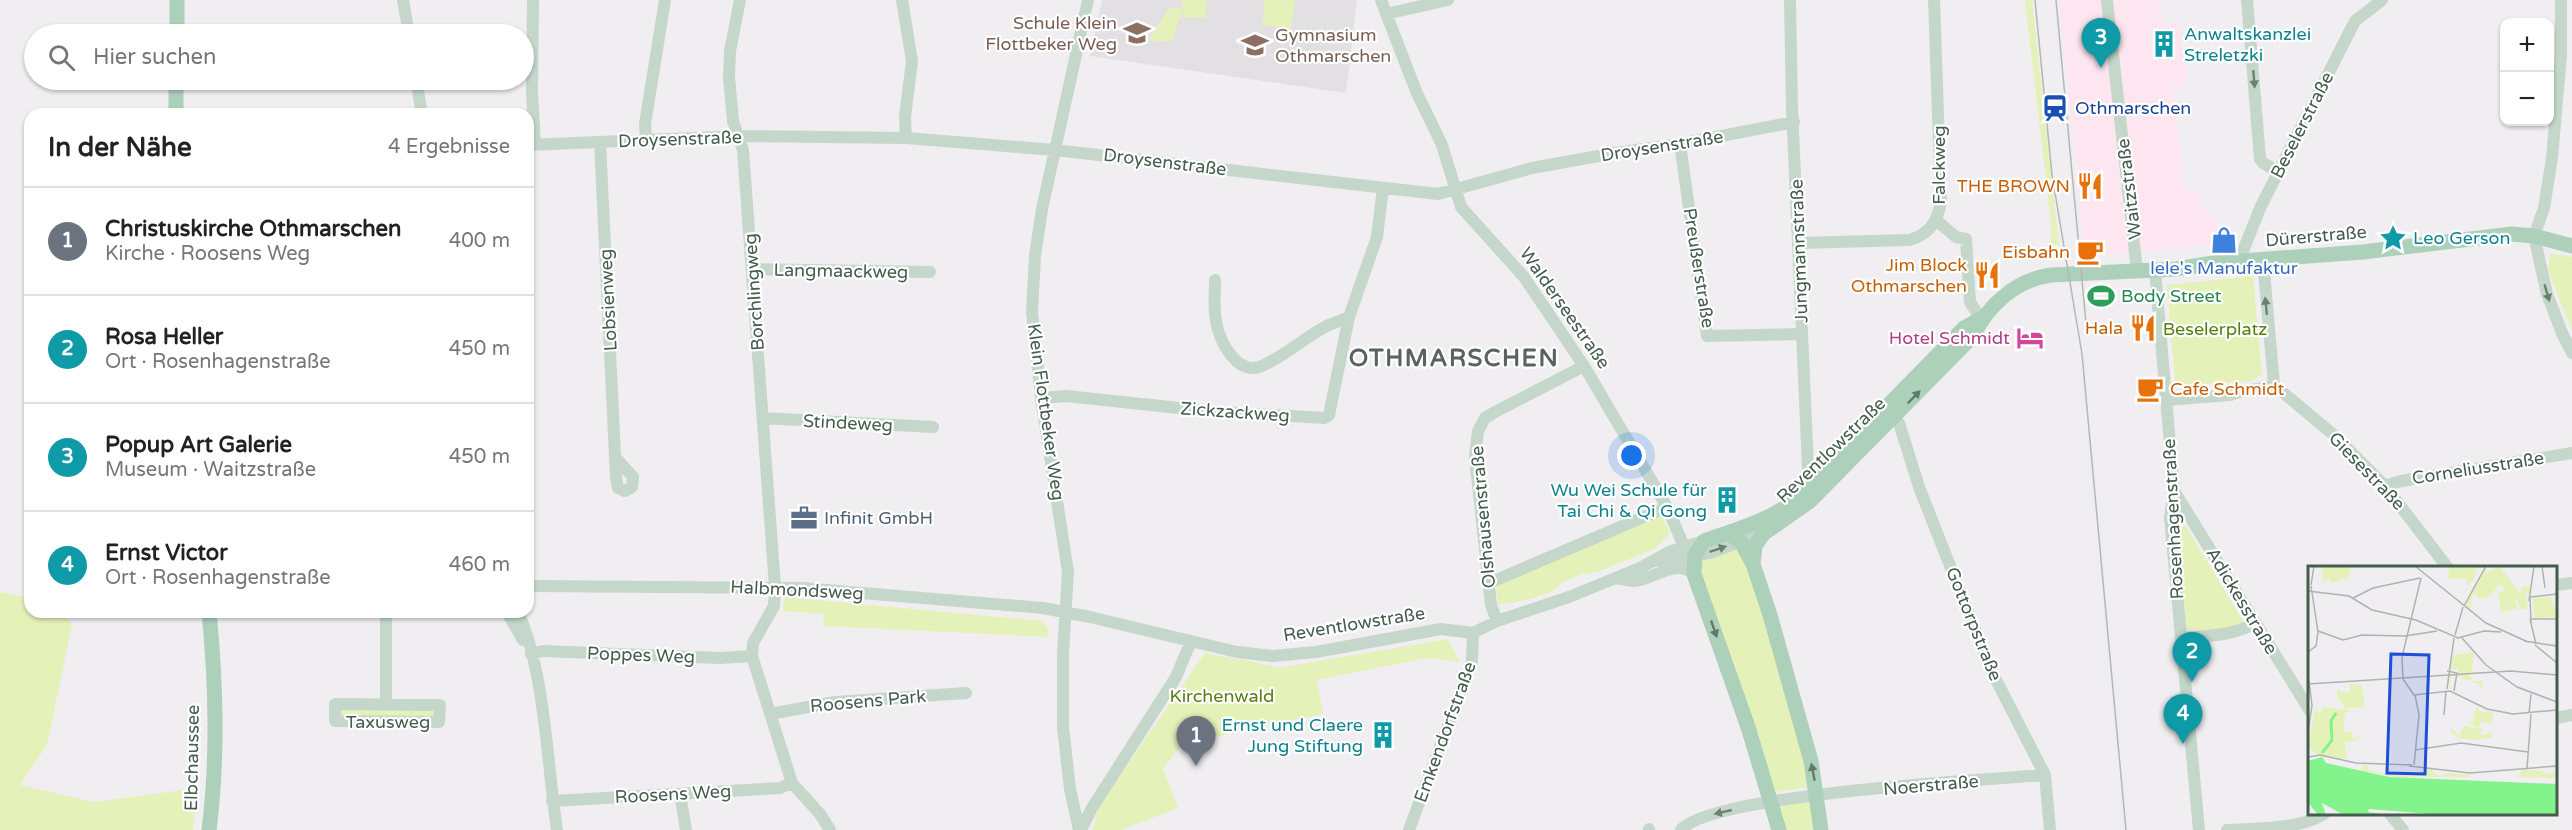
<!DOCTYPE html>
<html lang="de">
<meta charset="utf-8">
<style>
:root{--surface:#fff;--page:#f6f6f6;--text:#222;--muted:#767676;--line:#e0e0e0;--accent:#ea580c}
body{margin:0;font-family:"Varela Round",sans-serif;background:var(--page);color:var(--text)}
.controls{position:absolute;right:18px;top:18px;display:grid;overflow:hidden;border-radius:12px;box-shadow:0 2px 4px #0004}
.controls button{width:54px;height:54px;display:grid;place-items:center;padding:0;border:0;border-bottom:2px solid var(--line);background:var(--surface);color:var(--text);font:30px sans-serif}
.you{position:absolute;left:1632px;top:456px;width:21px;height:21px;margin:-15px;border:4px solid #fff;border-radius:50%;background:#1a73e8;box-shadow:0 0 0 9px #1a73e833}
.badge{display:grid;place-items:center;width:39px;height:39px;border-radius:50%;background:var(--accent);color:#fff;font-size:20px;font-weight:700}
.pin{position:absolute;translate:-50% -50px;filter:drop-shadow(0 2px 3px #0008)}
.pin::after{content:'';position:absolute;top:32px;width:21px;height:18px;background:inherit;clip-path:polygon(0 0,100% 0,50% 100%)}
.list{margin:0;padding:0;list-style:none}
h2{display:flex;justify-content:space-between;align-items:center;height:78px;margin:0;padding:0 24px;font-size:26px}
h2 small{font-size:20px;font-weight:400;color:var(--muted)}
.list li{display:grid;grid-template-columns:39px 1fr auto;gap:18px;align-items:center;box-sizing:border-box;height:108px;padding:0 24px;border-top:2px solid var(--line)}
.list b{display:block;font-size:22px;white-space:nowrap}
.list p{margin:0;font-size:20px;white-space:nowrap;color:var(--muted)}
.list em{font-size:20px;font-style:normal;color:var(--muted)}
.icon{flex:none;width:33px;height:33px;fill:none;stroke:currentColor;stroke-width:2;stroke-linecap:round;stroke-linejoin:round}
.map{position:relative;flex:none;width:2572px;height:830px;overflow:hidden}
.search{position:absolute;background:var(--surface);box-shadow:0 2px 4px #0004;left:24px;top:24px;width:510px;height:66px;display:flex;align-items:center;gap:15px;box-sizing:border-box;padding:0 21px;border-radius:33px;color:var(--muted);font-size:22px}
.panel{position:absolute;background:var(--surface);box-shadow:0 2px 4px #0004;left:24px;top:108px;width:510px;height:510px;border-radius:18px}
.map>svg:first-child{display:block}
</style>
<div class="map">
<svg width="2572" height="830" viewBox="0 0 2572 830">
<rect width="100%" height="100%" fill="#f1eef1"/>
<path fill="#fde6f0" d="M2059,0H2159L2165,25L2179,22L2188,87L2172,90L2185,190L2195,188L2202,207L2211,213L2230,243L2085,257Z"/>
<path fill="#e2e0e2" d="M1102,0H1357L1346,93L1090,56Z"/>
<path fill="#e4f2b9" d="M1181,0H1207L1205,18L1184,17Z
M1265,0H1295L1291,29L1262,25Z
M2025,0H2032L2059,245L2051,246V223Z
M1181,8L1183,16L1179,19L1173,40L1165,42L1149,40L1168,9Z
M2550,253L2572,257V331L2548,271Z
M2253,276L2262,374L2252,381L2178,386L2175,382L2167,285Z
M1661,515L1669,531L1668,536L1655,549L1597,572L1582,574L1563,582L1551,592L1531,599L1498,605L1496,586Z
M2185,525L2243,621C2227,632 2206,630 2186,630L2177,527Z
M1741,548L1767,619L1809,781L1806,782L1807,787L1778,792L1773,789L1702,578L1701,561Z
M0,592L29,598L30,612C50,612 59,608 72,625L47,745L20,785L95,802L197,788L193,830H0Z
M784,597L1042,621L1048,628V637L823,626L824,614L783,611Z
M1448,639L1460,662L1427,658L1317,680L1323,714L1182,744L1163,769L1178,808L1121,830H1092L1099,806L1205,653C1217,656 1273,664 1278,668Z
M341,708L434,709V718L341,717Z
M1810,800L1817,830H1784L1779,804Z"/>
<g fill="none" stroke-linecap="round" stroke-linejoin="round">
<path stroke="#c4d7ca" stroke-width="12" d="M403,0L409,34
M533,0L532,93L535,145
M740,0L730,51L729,77L733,121L743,150L775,587L774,606L753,643L752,656L792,783L820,814L830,830
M902,0L912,61L905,117L906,138
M1381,0L1416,91L1442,145L1461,207L1524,277L1584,366L1667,507L1687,553
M1790,0L1792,108L1809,490
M2107,0L2137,271
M2247,0L2260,159L2263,163L2279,172
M2561,0V55L2552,158L2544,208L2534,236L2547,294L2562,333L2572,353
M1386,14L1448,0
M416,80L422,114
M646,138L645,124L665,0
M600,142L616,477L618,488L625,491L632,487L633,477L616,458
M1680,144L1707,336L1802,334
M528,145L739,136L906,138L1055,150L1438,194L1532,168L1615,153L1680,144L1794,122
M1936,220L1956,237L1966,239L1970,302L1981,319
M1799,243L1909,240C1929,235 1938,221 1941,201L1934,0
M2263,260L2274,385
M2239,261L2261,206L2355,21L2382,0
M752,269L930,272
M2155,270L2174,491L2170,518L2199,830
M1215,280C1215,295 1213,311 1217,326C1221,343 1237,374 1259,367C1283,358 1301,340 1323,328C1331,323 1341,321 1349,317
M2274,385L2335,436L2385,486L2448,568
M1041,398L1066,396L1207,411L1324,418L1329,415L1349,317L1377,237L1383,188
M2165,400L2231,395C2245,388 2260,391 2274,385
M1894,417L1899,423L1919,487L1991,670L2045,775L2050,830
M763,418L933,427
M2385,486L2401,481L2572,453
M2174,491L2310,711
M1661,563L1709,553L1763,534
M1616,578C1622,579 1629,581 1635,581C1654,579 1676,558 1694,574
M1489,583L1667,507
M2556,585L2572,583
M528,586L802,588L1043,608L1090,617L1237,652L1273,656L1316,652L1441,629L1473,633L1497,621L1569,597L1640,568L1669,552L1704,541
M386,612V704
M507,612L523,640
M518,612C545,671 547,764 557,830
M1497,621L1491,605L1475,457L1478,431L1485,418L1495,412L1584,366
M2181,638C2206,636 2233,636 2255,623
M531,654L543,651L720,658L752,656
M335,704L440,705L439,722L335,721Z
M770,714L835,702L966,693
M2556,718L2572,715
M680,794L686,830
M552,801L780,788L792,783
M2390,814L2403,830
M1079,830L1070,789L1063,727V654L1068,572L1041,398L1032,312L1035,256L1042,209L1088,0
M1081,830L1092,808L1176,677L1191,641
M1409,830L1472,661L1473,633
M1649,830V829
M1681,830C1711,794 1986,780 2045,775
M2227,830C2258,828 2297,830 2324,814"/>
<path stroke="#acd0b9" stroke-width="15" d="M177,34V0
M176,114V80
M1728,533L1741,542L1753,564L1770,615L1811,761L1821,830
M1753,564L1755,546L1763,534L1810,501L1973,336C1988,305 2016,280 2051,275L2176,269L2213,263L2363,252L2512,234L2534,236L2572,246
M209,612C216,683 218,759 209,830
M1779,830L1748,727L1694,574L1695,555L1704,541C1735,530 1766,522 1793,502L1964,328L1981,319"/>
<path stroke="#b0b9b5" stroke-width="1.5" d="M2035,0L2052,175L2082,354L2126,830
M2056,0L2087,334"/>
</g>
<defs><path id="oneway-solid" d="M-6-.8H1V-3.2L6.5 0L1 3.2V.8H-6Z" transform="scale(1.5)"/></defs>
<g fill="#6b8272">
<use href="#oneway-solid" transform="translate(2254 79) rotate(85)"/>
<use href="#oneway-solid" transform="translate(2547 293) rotate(74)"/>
<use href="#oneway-solid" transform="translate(2266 306) rotate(-96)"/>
<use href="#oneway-solid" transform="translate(1718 549) rotate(-18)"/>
<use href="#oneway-solid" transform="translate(1723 812) rotate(167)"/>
</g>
<g fill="#5f7a68">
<use href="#oneway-solid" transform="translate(1914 397) rotate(-46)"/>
<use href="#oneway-solid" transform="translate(1714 629) rotate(71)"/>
<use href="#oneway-solid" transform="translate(1813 772) rotate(-101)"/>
</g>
<defs>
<symbol id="school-bare" viewBox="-9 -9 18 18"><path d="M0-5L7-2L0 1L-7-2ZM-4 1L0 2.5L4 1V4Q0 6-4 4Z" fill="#8d6e63" stroke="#fff" stroke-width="2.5" paint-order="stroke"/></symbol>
<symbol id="building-bare" viewBox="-9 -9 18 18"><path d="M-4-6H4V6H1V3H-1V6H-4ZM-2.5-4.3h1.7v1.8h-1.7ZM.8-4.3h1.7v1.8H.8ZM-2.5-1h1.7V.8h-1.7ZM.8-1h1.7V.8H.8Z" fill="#0f9aa8" stroke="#fff" stroke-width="2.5" paint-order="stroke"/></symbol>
<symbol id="station-bare" viewBox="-9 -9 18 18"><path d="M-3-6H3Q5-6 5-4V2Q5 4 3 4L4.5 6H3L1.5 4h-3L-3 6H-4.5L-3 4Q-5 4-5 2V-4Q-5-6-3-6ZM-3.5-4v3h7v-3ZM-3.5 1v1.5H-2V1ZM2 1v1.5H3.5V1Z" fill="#1a4fb4" stroke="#fff" stroke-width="2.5" paint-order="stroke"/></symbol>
<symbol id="restaurant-bare" viewBox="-9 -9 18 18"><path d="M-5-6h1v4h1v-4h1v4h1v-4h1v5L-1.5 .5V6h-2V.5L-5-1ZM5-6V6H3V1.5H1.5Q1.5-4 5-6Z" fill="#e8710a" stroke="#fff" stroke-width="2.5" paint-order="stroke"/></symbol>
<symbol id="sight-bare" viewBox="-9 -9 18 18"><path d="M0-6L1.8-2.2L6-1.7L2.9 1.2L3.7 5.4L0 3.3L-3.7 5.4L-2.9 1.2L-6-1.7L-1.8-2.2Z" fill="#0f9aa8" stroke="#fff" stroke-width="2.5" paint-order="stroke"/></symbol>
<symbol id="shop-bare" viewBox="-9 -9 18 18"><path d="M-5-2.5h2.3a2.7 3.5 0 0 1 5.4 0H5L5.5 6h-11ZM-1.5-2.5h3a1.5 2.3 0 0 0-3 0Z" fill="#3f7fe0" stroke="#fff" stroke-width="2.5" paint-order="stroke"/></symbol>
<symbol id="cafe-bare" viewBox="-9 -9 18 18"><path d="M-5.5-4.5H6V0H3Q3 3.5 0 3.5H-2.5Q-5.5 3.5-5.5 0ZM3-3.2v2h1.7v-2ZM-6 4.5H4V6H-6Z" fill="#e8710a" stroke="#fff" stroke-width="2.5" paint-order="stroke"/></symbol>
<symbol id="stadium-bare" viewBox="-9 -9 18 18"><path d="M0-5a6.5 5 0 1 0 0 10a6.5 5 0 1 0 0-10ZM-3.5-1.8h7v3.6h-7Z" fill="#2e9e5b" stroke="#fff" stroke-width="2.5" paint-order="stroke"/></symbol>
<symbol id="hotel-bare" viewBox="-9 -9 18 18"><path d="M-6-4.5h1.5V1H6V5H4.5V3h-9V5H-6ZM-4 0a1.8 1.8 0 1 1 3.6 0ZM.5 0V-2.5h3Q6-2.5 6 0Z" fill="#d1479c" stroke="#fff" stroke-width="2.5" paint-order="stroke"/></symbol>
<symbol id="office-bare" viewBox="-9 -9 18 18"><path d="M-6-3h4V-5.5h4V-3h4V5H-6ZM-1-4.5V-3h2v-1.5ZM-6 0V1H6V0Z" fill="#5c6f8a" stroke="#fff" stroke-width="2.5" paint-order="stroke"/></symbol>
</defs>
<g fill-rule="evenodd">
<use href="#school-bare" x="1118" y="14" width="38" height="38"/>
<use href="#building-bare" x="2145" y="25" width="38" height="38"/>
<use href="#school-bare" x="1236" y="26" width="38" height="38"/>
<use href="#station-bare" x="2036" y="89" width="38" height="38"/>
<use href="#restaurant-bare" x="2071" y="167" width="38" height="38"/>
<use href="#sight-bare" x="2374" y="219" width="38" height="38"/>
<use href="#shop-bare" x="2205" y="221" width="38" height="38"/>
<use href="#cafe-bare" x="2071" y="233" width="38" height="38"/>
<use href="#restaurant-bare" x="1968" y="256" width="38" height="38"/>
<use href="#stadium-bare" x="2082" y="277" width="38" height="38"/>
<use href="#restaurant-bare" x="2124" y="309" width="38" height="38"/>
<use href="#hotel-bare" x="2011" y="319" width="38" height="38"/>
<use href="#cafe-bare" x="2131" y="370" width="38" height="38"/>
<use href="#building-bare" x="1708" y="481" width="38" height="38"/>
<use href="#office-bare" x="785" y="499" width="38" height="38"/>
<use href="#building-bare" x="1364" y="716" width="38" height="38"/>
</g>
<g text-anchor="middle" stroke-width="4.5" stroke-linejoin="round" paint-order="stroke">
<g font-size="18" fill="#785e54" stroke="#fff" text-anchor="end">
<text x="1117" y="29">Schule Klein<tspan x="1117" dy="21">Flottbeker Weg</tspan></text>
<text x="1275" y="41" text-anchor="start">Gymnasium<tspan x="1275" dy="21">Othmarschen</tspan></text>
</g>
<g font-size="18" fill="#0d838f" stroke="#fff" text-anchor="start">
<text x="2184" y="40">Anwaltskanzlei<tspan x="2184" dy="21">Streletzki</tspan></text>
<text x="2413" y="244">Leo Gerson</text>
<text x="1707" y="496" text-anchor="end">Wu Wei Schule für<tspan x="1707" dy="21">Tai Chi &amp; Qi Gong</tspan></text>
<text x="1363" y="731" text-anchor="end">Ernst und Claere<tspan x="1363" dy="21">Jung Stiftung</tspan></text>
</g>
<g font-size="18" fill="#164399" stroke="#fff" text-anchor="start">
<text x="2075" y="114">Othmarschen</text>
</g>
<g font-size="18" fill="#455d4d" stroke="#fff">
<text transform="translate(2302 125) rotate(-63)" y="6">Beselerstraße</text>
<text transform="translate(680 139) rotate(-2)" y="6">Droysenstraße</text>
<text transform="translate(1662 146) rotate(-9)" y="6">Droysenstraße</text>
<text transform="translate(1165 162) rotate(7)" y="6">Droysenstraße</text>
<text transform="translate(1939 165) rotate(-90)" y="6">Falckweg</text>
<text transform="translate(2129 189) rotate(-97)" y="6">Waitzstraße</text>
<text transform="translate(2316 236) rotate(-5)" y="6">Dürerstraße</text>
<text transform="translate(1799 251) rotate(-92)" y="6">Jungmannstraße</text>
<text transform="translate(1699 268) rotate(81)" y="6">Preußerstraße</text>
<text transform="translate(841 271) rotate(1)" y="6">Langmaackweg</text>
<text transform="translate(754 292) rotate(-94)" y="6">Borchlingweg</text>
<text transform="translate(608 300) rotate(-93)" y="6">Lobsienweg</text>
<text transform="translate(1565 308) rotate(55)" y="6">Walderseestraße</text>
<text transform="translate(1046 412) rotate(82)" y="6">Klein Flottbeker Weg</text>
<text transform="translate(1235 412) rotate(4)" y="6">Zickzackweg</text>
<text transform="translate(848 423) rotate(3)" y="6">Stindeweg</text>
<text transform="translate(1831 450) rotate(-44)" y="6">Reventlowstraße</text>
<text transform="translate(2478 468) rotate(-9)" y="6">Corneliusstraße</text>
<text transform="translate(2367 471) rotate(46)" y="6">Giesestraße</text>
<text transform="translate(1483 517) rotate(-95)" y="6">Olshausenstraße</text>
<text transform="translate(2173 519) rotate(-93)" y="6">Rosenhagenstraße</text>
<text transform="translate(797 590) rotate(3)" y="6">Halbmondsweg</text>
<text transform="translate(2242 601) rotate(59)" y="6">Adickesstraße</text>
<text transform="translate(1354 624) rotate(-9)" y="6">Reventlowstraße</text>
<text transform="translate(1974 624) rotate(68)" y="6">Gottorpstraße</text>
<text transform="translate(641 655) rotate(2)" y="6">Poppes Weg</text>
<text transform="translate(868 701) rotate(-5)" y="6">Roosens Park</text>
<text x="388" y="728">Taxusweg</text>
<text transform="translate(1445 732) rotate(-70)" y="6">Emkendorfstraße</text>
<text transform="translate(192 758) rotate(-89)" y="6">Elbchaussee</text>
<text transform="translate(1931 785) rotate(-5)" y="6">Noerstraße</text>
<text transform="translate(673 794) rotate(-3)" y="6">Roosens Weg</text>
</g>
<g font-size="18" fill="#c56008" stroke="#fff" text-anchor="end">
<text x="2070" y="192">THE BROWN</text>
<text x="2070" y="258">Eisbahn</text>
<text x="1967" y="271">Jim Block<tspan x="1967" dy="21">Othmarschen</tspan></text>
<text x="2123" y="334">Hala</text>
<text x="2170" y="395" text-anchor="start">Cafe Schmidt</text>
</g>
<g font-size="18" fill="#366cbe" stroke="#fff">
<text x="2224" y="274">lele's Manufaktur</text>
</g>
<g font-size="18" fill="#27864d" stroke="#fff" text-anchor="start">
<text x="2121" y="302">Body Street</text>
</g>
<g font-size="18" fill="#557f10" stroke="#fff">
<text x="2215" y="335">Beselerplatz</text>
<text x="1222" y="702">Kirchenwald</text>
</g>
<g font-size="18" fill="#b23c85" stroke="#fff" text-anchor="end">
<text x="2010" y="344">Hotel Schmidt</text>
</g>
<g font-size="18" fill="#4e5e75" stroke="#fff" text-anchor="start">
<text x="824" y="524">Infinit GmbH</text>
</g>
<g font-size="24" font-weight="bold" letter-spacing="1.5" fill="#5a645e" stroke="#fff">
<text x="1454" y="366">OTHMARSCHEN</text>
</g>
</g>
<g transform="translate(2308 566)">
<rect width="249" height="249" fill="#f1eef1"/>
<path d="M14,0H42V5H46L41,7L40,15L32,12L33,16H22L21,12L15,17ZM141,0L164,2L163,0H173L167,4L170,5L160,20L159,13H140ZM179,0L178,8L191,0L214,29L213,21L224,20L221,29L217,24L220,42L210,44L212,40L207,33L209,42L193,47L190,27L198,23L191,19L182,30L172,33L165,27L162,44L158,41L164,23ZM243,31L249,51L226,52L225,32ZM148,77L146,89L166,86L164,106H187L151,108H161L165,115H175L173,125L171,118L156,113L150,109V103H143V109H149L143,110L142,122L146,123L141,122L143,98ZM42,118L54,119L57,141L38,142L43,146H37L36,166L44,165L45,174L50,170L66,173L52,171L47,175L37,176L39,193L10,189L0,181L7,142L12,147L16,141L35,144L37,141L29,132V123L37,127L42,125ZM168,141L175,147L185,145L184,158L173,156L171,161L177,164L169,166L177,169L184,166V172L166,174L151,172L143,167L144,162L151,170L156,160L170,163L157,154L164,157ZM56,199L60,200L59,204L81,208L105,209L125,201V206L132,210L140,207L162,208V211H88L39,202L52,204ZM249,200V212L209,211L214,204H233L236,208L247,206Z" fill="#e4f2b9"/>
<path d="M14,191L18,197L81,211L249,218V249H136L61,243L60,246L79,249H36L14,237L18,249H10L0,236V195Z" fill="#83f38c"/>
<path fill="none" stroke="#83f38c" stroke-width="3" d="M14,187L24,174L23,155L28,147M0,213L57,229M0,220L62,230L249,235M31,227L51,249M0,229H27L48,246M65,231L86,243M87,244L92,234L105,229L189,231L206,220L216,231H249M53,249L59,240L85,242"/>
<path fill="none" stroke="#acb4af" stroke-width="1.5" d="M107,0L178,57L220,76M234,0L237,22M113,12L94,91L95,113L106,129L142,125L179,143L205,148L249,144M3,19L6,0M0,25L41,30L64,44L108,54L150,72L176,65L193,66M222,31L249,28M45,32L65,22L112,12M222,32L223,56M221,35L226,0M156,40L178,0M222,53L228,78M223,53H249M10,65L35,74L54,69L97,70L129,65M147,69L155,41M154,72L178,99L209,121L249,136M216,75L249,80M227,79L249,97M0,86L8,80L10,66L3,20M139,105L149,107L146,125M0,108L4,139L0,166M0,118L203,105L249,109M139,123L146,72M221,147L223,128M136,149L138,125M107,184L153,177L220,186M0,191L12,189L48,197L104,199M106,199L111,149L107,129M101,200L162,207L249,200M219,203L223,148"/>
<path fill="#1d4ed8" fill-opacity="0.15" stroke="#1d4ed8" stroke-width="3" d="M83,88L121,89L117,208L79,207Z"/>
<rect width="249" height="249" fill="none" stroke="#455d4d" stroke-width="3"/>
</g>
</svg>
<div class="controls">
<button>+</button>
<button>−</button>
</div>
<div class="you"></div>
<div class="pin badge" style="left:1196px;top:766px;background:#6b7280">1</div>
<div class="pin badge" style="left:2192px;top:682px;background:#0f9aa8">2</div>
<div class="pin badge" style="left:2101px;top:68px;background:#0f9aa8">3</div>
<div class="pin badge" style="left:2183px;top:744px;background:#0f9aa8">4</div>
<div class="search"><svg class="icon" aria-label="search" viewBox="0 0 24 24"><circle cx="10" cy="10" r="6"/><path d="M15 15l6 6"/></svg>Hier suchen</div>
<section class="panel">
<h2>In der Nähe<small>4 Ergebnisse</small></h2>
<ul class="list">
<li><span class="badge" style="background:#6b7280">1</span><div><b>Christuskirche Othmarschen</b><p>Kirche · Roosens Weg</p></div><em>400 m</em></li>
<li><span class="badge" style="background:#0f9aa8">2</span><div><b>Rosa Heller</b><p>Ort · Rosenhagenstraße</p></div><em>450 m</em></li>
<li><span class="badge" style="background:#0f9aa8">3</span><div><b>Popup Art Galerie</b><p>Museum · Waitzstraße</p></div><em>450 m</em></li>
<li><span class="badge" style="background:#0f9aa8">4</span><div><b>Ernst Victor</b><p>Ort · Rosenhagenstraße</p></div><em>460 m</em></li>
</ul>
</section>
</div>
